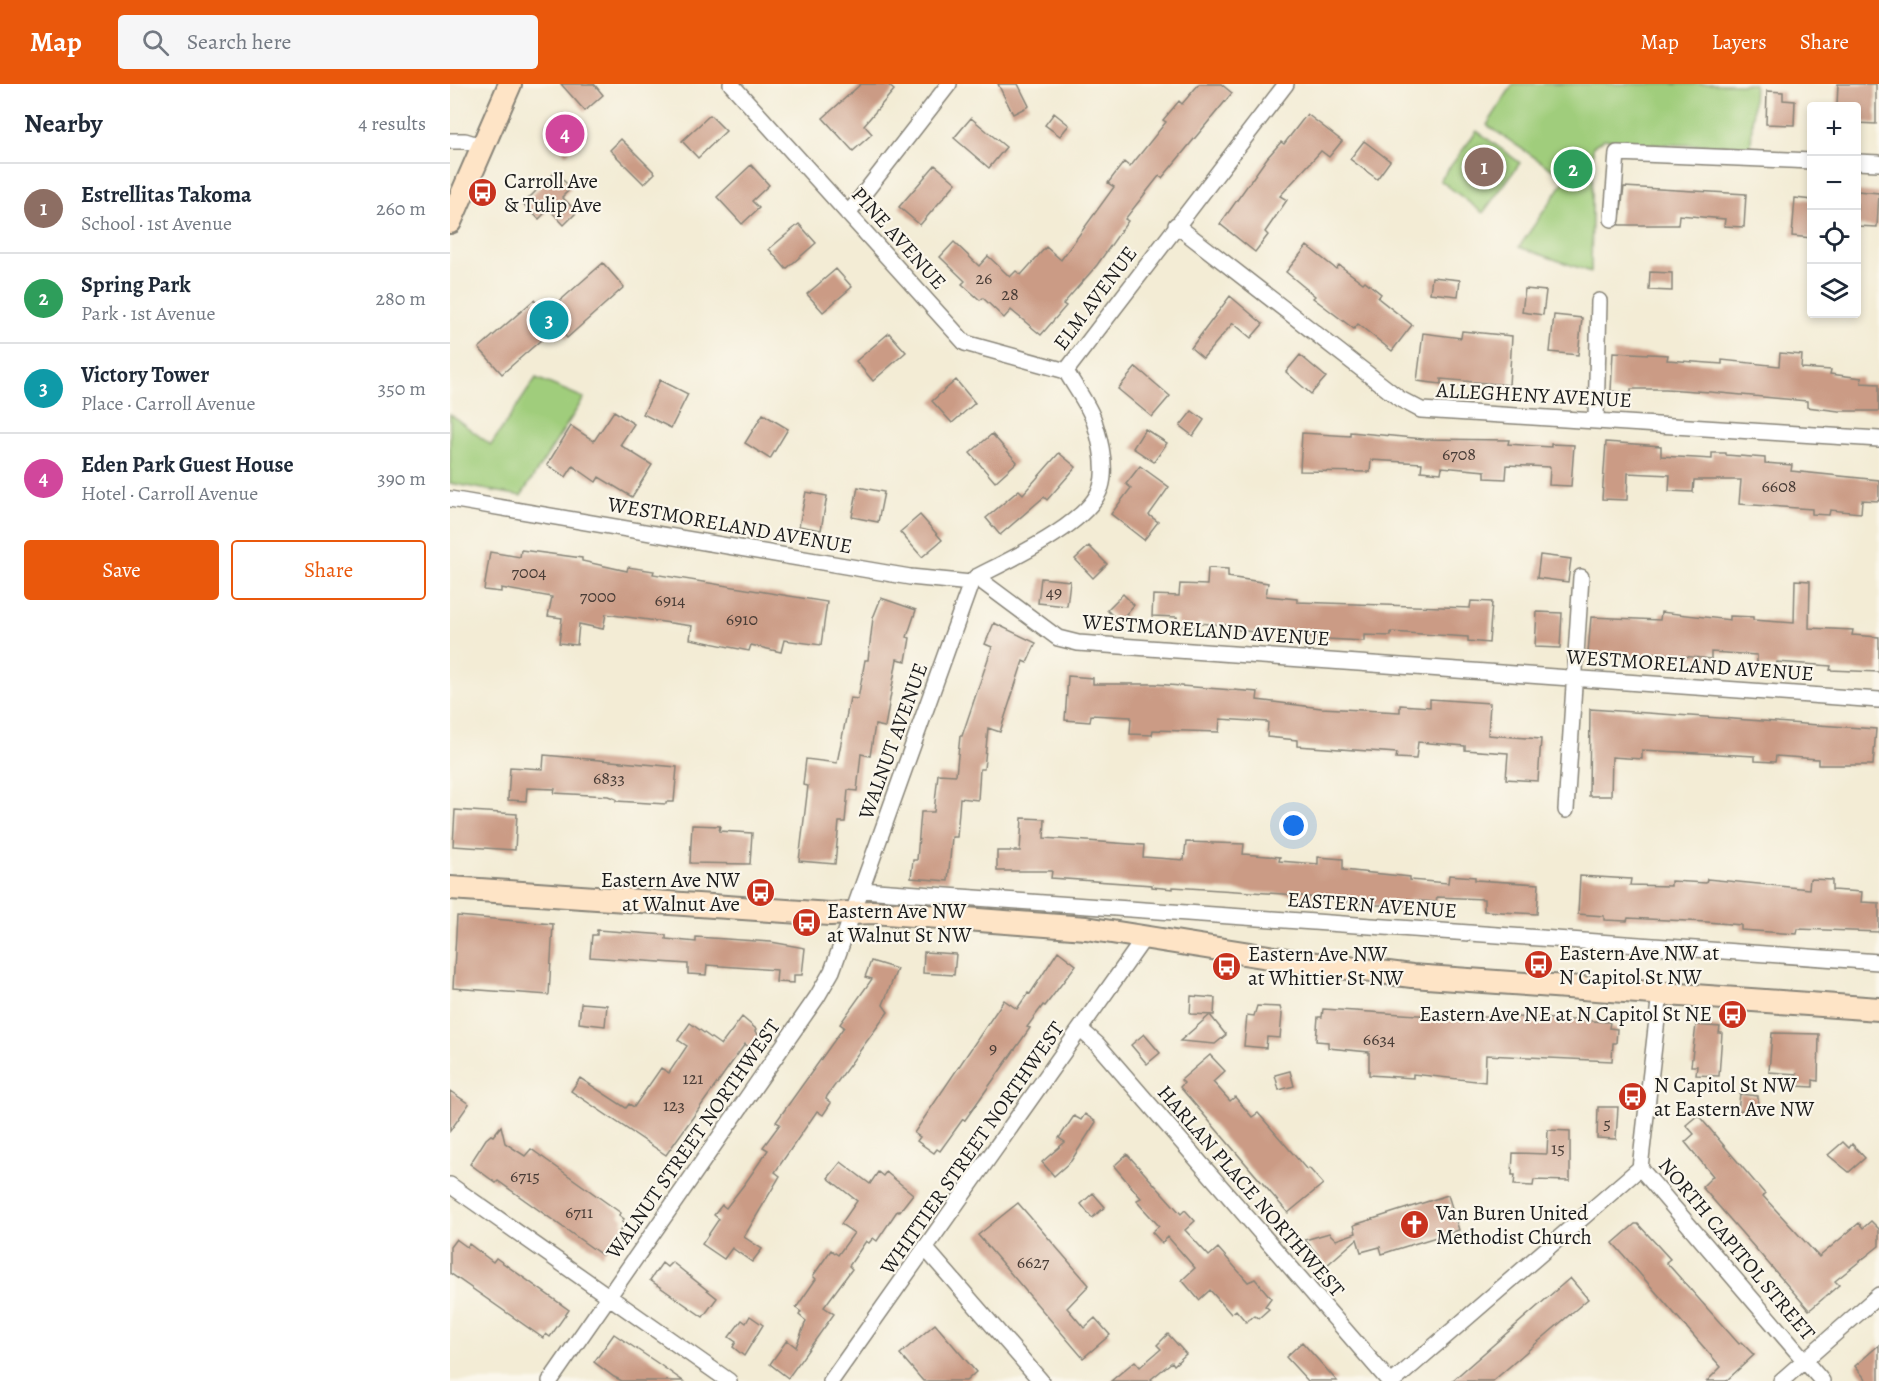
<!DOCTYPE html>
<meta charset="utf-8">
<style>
:root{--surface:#fff;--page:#f6f6f7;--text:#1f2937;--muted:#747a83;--line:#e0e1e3;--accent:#ea580c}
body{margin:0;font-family:Alegreya,serif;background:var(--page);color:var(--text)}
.controls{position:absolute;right:18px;top:18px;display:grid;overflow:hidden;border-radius:6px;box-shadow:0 3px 9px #0003}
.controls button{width:54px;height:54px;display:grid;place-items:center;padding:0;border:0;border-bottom:2px solid var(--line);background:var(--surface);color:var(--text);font:30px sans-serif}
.you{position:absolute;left:844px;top:742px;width:21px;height:21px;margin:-15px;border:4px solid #fff;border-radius:50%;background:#1a73e8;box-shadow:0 0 0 9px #1a73e833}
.badge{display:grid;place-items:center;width:39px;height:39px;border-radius:50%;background:var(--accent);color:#fff;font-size:20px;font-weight:700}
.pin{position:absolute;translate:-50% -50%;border:3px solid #fff;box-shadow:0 2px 6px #0006}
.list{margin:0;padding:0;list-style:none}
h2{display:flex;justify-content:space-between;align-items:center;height:78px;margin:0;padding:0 24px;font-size:26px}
h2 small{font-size:20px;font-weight:400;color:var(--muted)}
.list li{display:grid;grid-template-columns:39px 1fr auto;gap:18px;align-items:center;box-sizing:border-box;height:90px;padding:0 24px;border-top:2px solid var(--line)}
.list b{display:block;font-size:22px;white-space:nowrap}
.list p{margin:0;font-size:20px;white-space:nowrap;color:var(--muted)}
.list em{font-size:20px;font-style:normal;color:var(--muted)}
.actions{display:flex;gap:12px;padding:18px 24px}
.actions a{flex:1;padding:14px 0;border:2px solid var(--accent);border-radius:6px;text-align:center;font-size:21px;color:var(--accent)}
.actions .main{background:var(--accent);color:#fff}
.icon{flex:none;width:33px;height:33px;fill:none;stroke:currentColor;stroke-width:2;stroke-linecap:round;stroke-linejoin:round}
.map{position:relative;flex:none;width:1429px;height:1297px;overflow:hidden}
header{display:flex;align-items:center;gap:36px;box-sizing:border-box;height:84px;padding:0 30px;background:var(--accent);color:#fff}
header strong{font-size:28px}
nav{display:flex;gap:33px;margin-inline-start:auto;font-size:21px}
.search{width:420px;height:54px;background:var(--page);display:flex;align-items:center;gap:15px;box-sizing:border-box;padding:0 21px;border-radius:6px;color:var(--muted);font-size:22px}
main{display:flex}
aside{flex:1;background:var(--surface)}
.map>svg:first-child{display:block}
</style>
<header>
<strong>Map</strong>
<div class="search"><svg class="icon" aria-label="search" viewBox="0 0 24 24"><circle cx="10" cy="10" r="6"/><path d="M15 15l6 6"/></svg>Search here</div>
<nav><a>Map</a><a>Layers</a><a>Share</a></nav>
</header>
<main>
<aside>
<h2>Nearby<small>4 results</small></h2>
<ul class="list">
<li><span class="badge" style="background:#8d6e63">1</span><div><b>Estrellitas Takoma</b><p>School · 1st Avenue</p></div><em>260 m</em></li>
<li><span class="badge" style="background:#2e9e5b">2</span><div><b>Spring Park</b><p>Park · 1st Avenue</p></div><em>280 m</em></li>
<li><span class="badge" style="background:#0f9aa8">3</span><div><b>Victory Tower</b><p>Place · Carroll Avenue</p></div><em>350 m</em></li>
<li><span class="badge" style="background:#d1479c">4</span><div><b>Eden Park Guest House</b><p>Hotel · Carroll Avenue</p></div><em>390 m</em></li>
</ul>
<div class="actions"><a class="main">Save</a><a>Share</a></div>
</aside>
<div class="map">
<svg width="1429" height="1297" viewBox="0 0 1429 1297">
<rect width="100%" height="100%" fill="#fbf7ec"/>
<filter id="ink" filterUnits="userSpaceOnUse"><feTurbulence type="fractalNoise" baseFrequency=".0167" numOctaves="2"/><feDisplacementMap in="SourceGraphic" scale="12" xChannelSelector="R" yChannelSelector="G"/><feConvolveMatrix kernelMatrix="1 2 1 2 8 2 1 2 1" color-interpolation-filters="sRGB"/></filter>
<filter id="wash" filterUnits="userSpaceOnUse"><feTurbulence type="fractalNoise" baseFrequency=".008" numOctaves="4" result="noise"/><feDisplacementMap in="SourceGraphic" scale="24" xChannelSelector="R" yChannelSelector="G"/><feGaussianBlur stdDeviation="1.35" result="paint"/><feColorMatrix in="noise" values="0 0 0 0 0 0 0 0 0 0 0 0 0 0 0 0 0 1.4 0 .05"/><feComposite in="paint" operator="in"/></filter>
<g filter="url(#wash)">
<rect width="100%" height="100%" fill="#f3ecd5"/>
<path fill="#a0cd7b" stroke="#5e744c" stroke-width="1.5" d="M1063,0H1304L1301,62L1189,60L1154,55L1143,62L1141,188L1069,163L1116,95L1037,41Z
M1027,47L1070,79L1033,129L990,96Z
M86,294L134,314L71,412L0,399V330L41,361Z"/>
<g id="blocks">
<path fill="#cb9b85" d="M111,0H144L153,11L135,27Z
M411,0H437L444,6L414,41L422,50L403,67L373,34Z
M548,0H568L579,22L563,30Z
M749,0H771L782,9L712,94L709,92L675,135L678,137L647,181L613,220L616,222L591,251L561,226L554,234L533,214L530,216L512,200L515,197L490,173L504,158L529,182L538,172L560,193L566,187L571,191L596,163L611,176L664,103L658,99L674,78L680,83L716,38L713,36L729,17L732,20Z
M1388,0H1426V40L1407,39V22H1387Z
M1317,7L1333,8V16L1345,17L1344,41L1316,40Z
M604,29L619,41L610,52L595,41Z
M114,30L135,53L116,70L95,46Z
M857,30L892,57L879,73L871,67L830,112L837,116L815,148L818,151L805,168L770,140L817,74L831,58L834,60Z
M260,31L276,47L248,74L232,57Z
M521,34L556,63L539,84L504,54Z
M171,55L205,89L194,100L160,66Z
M914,57L940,77L927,95L900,75Z
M301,81L319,101L302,117L309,124L292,140L267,113Z
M485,81L506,99L470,141L449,123Z
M105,88L121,104L112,113L127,128L114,141L99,125L89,135L73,120Z
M1174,103L1296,110L1294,143L1274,142L1275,135L1229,131L1228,141H1169Z
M1407,107L1429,109L1427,143L1407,142Z
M1345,114L1362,116V154L1342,152Z
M349,140L366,159L336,185L319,165Z
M857,162L886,185L889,181L913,199L915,197L931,210L928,214L962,241L942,267L908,240L904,245L863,214L865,212L836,188Z
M153,179L174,203L117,254L107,242L52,290L29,264L84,216L96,229Z
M386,185L402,203L373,228L357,210Z
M1200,188L1222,189V207L1199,206Z
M982,193L1010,196L1008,212L980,209Z
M1075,205L1096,207L1093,231L1072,228Z
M780,212L813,240L801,254L783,239L753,274L741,264Z
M1104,231L1132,234L1128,271L1100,268Z
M1012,247L1062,252L1059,301L991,295V300L967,297L973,249L1011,254Z
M439,249L456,268L423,297L406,277Z
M1163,268L1218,271L1217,276L1272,280V276L1329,282L1330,269L1352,271L1351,284L1381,286L1380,290L1412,294L1411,299L1429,300V327H1389L1357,323V317L1260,308L1216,305H1181V309L1161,307Z
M850,271L876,293L861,310L836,288Z
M686,283L720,312L702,333L668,305Z
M210,296L238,310L221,344L193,330Z
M506,296L525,319L502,339L482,317Z
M164,327L184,340L170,361L202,381L182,413L149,393L146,398L123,382L116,393L97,381L121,342L144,357Z
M742,327L754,336L743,352L730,342Z
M313,330L338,345L320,375L295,359Z
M695,345L717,359L704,378L683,364Z
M900,348L974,355L1059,356L1058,360L1101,363V360L1124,361L1121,402L1099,401L1100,383L1057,381L1056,395L1035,394V387L992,383L991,389L971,387L972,379L921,376L920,388L850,387L852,349L900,352Z
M542,350L567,378L545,398L520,369Z
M1156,358L1211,362V372L1262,375V369H1276V371L1315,374V379L1342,381L1341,387L1429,396V417L1412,416L1411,429L1380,426L1379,431L1362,430V425L1289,420L1291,396H1244L1243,408L1219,407L1220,391L1178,389L1177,416L1152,415Z
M609,369L626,383L597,416L594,413L550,451L536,434L569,406L573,410Z
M690,382L719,403L699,431L708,438L694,456L661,430L681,404L676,400Z
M408,403L434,408L428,438L402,433Z
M356,408L377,412L371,446L349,442Z
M470,431L492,456L472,473L450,448Z
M639,462L657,480L643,494L625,475Z
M71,466L132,474V477L177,487L178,483L204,487L203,490L377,518L371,561L334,556L331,568L301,561L299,567L240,555L242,542L156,530L153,545L129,540L127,561L109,559L112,534L98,532L102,513L51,504V508L34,506L40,468L70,473Z
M1090,471L1121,475L1118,498L1087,494Z
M758,484L778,485V493L818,499L816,512L847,515V518L1020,524L1021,517L1042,518L1039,559L1018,557V553L941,548V552L914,551V557L858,554V549L811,546V549L788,546V542L748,539V543L727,541V533L702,532L703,511L729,512L730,500L757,501Z
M591,494L620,497L617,522L588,519Z
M1345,496L1360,497L1359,544L1403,546L1402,551L1429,553V588L1380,586L1381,582L1327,578V583L1307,582V571L1261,568V575L1197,568V572L1138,570L1141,533L1210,536L1211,528L1280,536V532L1303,533V536L1344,539Z
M673,510L684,521L669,538L657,526Z
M431,514L466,526L457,553L460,554L456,577L447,575L435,643L425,641L420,672L411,670L407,707L398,706L395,738H389L385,780L349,777L358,702L353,701L356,675L387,679L400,614L408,615L415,576H418L423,534Z
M1087,528L1112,529L1110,564L1085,563Z
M544,539L586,559L577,579L573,577L550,648L538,644L534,685H530L528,716L510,714L507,753H502L498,797L461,794L463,776H467L471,728H484L488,690L506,691L510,652H512L542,563L535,560Z
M618,592L643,594V600H705L808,608L807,616L871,624L950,628V621L980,623V615L1040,619L1038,651L1091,655L1088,697L1056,695L1058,669L1015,666V662L968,658L966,675L946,674L947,669L847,662V656L817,653L818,638L770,635L769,648L703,646L702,651L680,650L681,633L641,631L640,638L615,636Z
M1140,625L1426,645L1423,681H1368V675L1326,672L1325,678L1305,677V672L1192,666V675L1162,673L1161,712H1139Z
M94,671L227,683L224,718H216V720L166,717V715L158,712L104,709L105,705L77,704L76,717L58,716L60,683L93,685Z
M5,726L67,730L65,766L3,762Z
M572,734L595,735L594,754L694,761L693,773L734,776L736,758L794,760L793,770L830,773L829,777L868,780V773L893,775V786L960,793V796L998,799L999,791L1025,793V796L1089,800L1087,830L1034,827V815L987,813L986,818L959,816L958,821H925L834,810L723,803V805L702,803V801L601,794L602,787H547V767H570Z
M242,741L270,742L269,747L302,749L300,780L240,779Z
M1130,792L1181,795L1180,801L1221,802V797L1256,799L1257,795L1359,805L1360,795L1382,796V806L1412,808L1411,818L1429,819V848L1348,845L1347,850L1291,846V841L1257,838L1178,834L1177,837L1154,836V832L1128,830Z
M7,832L103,840L99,911L3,904Z
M147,846L216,851V855L246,858V853L321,858L355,864L352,891H344V899L326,898L327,886L257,881L256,891L238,890V880L140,873L142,851H147Z
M608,867L626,881L595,922L593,921L577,943L580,944L515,1036L513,1035L490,1067L487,1065L484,1069L467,1057L470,1053L464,1049L554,916L567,925L578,909L580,910Z
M474,868L506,870L504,891L473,889Z
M421,877L447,885L433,921L438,928L377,1012L376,1015L381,1019L373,1031L367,1027L325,1088L330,1092L294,1153L312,1165L302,1178L282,1164L274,1175L252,1160L269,1135L264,1131L272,1121L276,1124L296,1098L318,1066L313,1063L330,1040L326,1038L394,943L390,940L422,895L415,893Z
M741,912L765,914L764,931L740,930Z
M131,919L157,921L155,942L129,939Z
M807,922L830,923L832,930L830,954L817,953L816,964L794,962L797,931L804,932Z
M873,925L999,933H1066L1160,938L1159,944L1167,945L1166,959H1163L1162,977L1036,971L1035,998L963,990V994L919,991V968L878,964V958L866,957L868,933H872Z
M760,931L776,951L765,960L730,957Z
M292,933L306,945L305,947L309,951L300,964L295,960L216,1071L121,1007L130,994L176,1024L179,1020L184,1023L211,984L219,989L237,962L228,956L240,939L271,961Z
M1246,941L1270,943L1269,949H1272L1269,992L1246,991L1247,982H1241Z
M1322,949L1369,950L1368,997L1363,996V1003L1346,1002L1347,990L1319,988Z
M694,950L710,969L697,980L681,961Z
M760,971L775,987L763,998L780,1017L785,1013L802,1033L808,1029L857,1086L859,1084L873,1100L838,1129L730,1003L734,999L731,996Z
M840,987L844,1002L829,1006L825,991Z
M0,1007L19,1020L0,1047Z
M1290,1010L1308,1012L1307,1028L1288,1026Z
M1148,1023H1168L1166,1055L1147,1054Z
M635,1030L646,1038L621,1077L604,1092L592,1078L615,1058L609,1054L624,1032L631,1036Z
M1248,1031L1315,1110L1313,1112L1369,1173L1409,1139L1413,1144L1421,1137L1429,1145V1162L1385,1197L1389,1201L1362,1224L1359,1226L1252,1103L1263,1092L1235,1058L1244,1050L1236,1041Z
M51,1042L55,1059L75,1072L81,1065L171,1129L169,1131L174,1135L172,1138L175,1140L152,1171L48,1097L46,1099L20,1080L36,1055L41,1051L43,1052Z
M1098,1046L1120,1047V1097L1084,1096L1083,1102L1064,1101L1065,1091H1062L1063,1069L1097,1070Z
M1393,1058L1399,1064L1402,1060L1415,1074L1399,1088L1378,1071Z
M677,1070L731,1130L735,1126L745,1137L735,1146L759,1172L768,1164L798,1198L805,1195L821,1214L815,1222L819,1225L809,1234L804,1232L796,1238L786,1226L781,1230L760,1206L749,1216L732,1196L745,1184L718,1153L712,1159L702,1148L709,1142L689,1120L687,1116L691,1114L664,1082Z
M391,1078L420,1100L428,1088L433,1092L436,1088L463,1110L449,1128L447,1127L427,1157L423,1154L419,1159L416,1157L399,1182L402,1185L374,1223L384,1230L338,1294L320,1280L337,1256L346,1263L356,1237L349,1231L351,1228L346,1224L366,1195L363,1192L381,1166L388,1171L404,1149L391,1140L407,1117L378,1094Z
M643,1109L655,1123L642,1134L631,1120Z
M998,1111L1009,1146L944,1166L932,1170L930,1163L911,1168L907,1155L877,1181L855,1156L879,1149L886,1156L906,1149L904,1141Z
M568,1119L639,1201L617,1224L634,1244L645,1234L660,1251L633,1274L528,1151Z
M1185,1140H1188L1220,1175L1216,1178L1289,1260L1291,1258L1304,1271L1276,1297H1257L1271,1283L1163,1159Z
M6,1155L17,1163L19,1160L43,1178L46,1174L119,1226L100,1253L96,1250L93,1254L0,1189V1163Z
M222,1178L267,1214L253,1233L200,1196L212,1179L217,1183Z
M1120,1194L1138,1215L1082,1263L1043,1297H1002Z
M300,1232L313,1241L294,1272L283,1263L286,1258L279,1253L292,1236L296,1239Z
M485,1240L526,1288L516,1297H473L450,1270Z
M164,1250L206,1278L233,1297H172L164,1293L144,1278Z
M718,1250L736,1270L724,1281L722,1278L701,1295L703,1297H661L685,1277L690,1283L711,1265L707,1261Z
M852,1258L887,1297H858L836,1273Z
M1429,1261V1297H1417L1405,1282Z"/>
</g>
</g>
<g filter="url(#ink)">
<use href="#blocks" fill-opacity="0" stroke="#888478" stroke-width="1.5"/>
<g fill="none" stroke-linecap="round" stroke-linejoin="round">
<defs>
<path id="street" d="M281,0L515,259L616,287
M0,57H15L34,63
M1406,78L1429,79
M398,130L499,0
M1162,135L1167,69L1362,77
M726,141L950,315L971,326L1429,355
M616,287L836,0
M1146,335L1149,217
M0,415L460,493L521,499L526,493C559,476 639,440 651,403C657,383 651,359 645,340C640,322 625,304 616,287
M526,493L608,554L628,559L1429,616
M1116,726L1131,493
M412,806L1429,878
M1210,909L1190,1084L1372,1297
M631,946L647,960L939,1297
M0,1101L279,1297
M476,1165L591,1297
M100,1297L367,913L382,887L521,499
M381,1297L695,853
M944,1297L1190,1084
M1331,1297L1429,1211"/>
<path id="secondary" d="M0,138L60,0
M0,804L380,830L423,828L636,844L850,878L962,892L1429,925"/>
</defs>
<use href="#street" stroke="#888478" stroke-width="18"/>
<use href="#secondary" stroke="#888478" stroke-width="26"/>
<use href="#street" stroke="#fff" stroke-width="15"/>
<use href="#secondary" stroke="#fee4c6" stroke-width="22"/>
</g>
</g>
<defs>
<symbol id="bus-disc" viewBox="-11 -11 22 22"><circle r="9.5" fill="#c8321e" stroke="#fbf7ec"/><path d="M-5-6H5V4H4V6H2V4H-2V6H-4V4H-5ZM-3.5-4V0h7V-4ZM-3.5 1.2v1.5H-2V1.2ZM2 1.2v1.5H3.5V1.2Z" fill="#fff"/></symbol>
<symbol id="church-disc" viewBox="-11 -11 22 22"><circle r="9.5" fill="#c8321e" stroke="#fbf7ec"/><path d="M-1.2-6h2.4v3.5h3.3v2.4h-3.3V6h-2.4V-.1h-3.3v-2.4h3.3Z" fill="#fff"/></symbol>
</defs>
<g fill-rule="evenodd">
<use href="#bus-disc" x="16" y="92" width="33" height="33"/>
<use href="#bus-disc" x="294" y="792" width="33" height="33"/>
<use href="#bus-disc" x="340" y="822" width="33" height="33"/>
<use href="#bus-disc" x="1072" y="864" width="33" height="33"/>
<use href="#bus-disc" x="760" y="866" width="33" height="33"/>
<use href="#bus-disc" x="1266" y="914" width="33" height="33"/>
<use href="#bus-disc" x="1166" y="996" width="33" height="33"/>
<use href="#church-disc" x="948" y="1124" width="33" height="33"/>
</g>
<g text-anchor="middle" stroke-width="4.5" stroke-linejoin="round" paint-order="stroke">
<g font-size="18" fill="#483c36">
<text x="534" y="200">26</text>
<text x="560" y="216">28</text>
<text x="1009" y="376">6708</text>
<text x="1329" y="408">6608</text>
<text x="79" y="494">7004</text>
<text x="604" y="514">49</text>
<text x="148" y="518">7000</text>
<text x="220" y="522">6914</text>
<text x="292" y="541">6910</text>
<text x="159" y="700">6833</text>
<text x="929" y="961">6634</text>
<text x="543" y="970">9</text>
<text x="243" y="1000">121</text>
<text x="224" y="1027">123</text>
<text x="1157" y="1045">5</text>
<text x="1108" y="1070">15</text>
<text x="75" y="1098">6715</text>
<text x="129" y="1134">6711</text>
<text x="583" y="1184">6627</text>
</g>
<g font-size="21" fill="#1c1c1c" stroke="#fbf7ec" text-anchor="start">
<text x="54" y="104">Carroll Ave<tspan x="54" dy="24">&amp; Tulip Ave</tspan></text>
<text x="290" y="803" text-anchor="end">Eastern Ave NW<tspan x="290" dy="24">at Walnut Ave</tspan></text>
<text x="377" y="834">Eastern Ave NW<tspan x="377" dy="24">at Walnut St NW</tspan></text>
<text x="1109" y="876">Eastern Ave NW at<tspan x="1109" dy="24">N Capitol St NW</tspan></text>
<text x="798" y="877">Eastern Ave NW<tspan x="798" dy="24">at Whittier St NW</tspan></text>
<text x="1262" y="937" text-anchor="end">Eastern Ave NE at N Capitol St NE</text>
<text x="1204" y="1008">N Capitol St NW<tspan x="1204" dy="24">at Eastern Ave NW</tspan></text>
<text x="986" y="1136">Van Buren United<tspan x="986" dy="24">Methodist Church</tspan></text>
</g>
<g font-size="21" fill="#1c1c1c" stroke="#fbf7ec">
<text transform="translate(449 154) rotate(48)" y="7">PINE AVENUE</text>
<text transform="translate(645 214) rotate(-53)" y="7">ELM AVENUE</text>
<text transform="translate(1084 311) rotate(3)" y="7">ALLEGHENY AVENUE</text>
<text transform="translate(280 441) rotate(10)" y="7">WESTMORELAND AVENUE</text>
<text transform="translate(756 546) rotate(4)" y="7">WESTMORELAND AVENUE</text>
<text transform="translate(1240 581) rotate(4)" y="7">WESTMORELAND AVENUE</text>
<text transform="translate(443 657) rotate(-70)" y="7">WALNUT AVENUE</text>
<text transform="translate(922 821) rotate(4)" y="7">EASTERN AVENUE</text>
<text transform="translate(243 1055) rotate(-55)" y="7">WALNUT STREET NORTHWEST</text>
<text transform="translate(522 1064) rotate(-55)" y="7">WHITTIER STREET NORTHWEST</text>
<text transform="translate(801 1107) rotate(49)" y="7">HARLAN PLACE NORTHWEST</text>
<text transform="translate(1287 1165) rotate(50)" y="7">NORTH CAPITOL STREET</text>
</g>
</g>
</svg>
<div class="controls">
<button>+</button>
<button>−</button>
<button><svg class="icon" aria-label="locate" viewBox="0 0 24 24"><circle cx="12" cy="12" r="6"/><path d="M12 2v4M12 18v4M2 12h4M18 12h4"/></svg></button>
<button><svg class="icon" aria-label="layers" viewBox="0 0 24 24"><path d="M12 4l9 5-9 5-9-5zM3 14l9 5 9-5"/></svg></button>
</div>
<div class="you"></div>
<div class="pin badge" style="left:1034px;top:83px;background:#8d6e63">1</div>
<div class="pin badge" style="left:1123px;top:85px;background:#2e9e5b">2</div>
<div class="pin badge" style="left:99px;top:236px;background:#0f9aa8">3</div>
<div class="pin badge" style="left:115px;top:50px;background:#d1479c">4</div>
</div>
</main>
